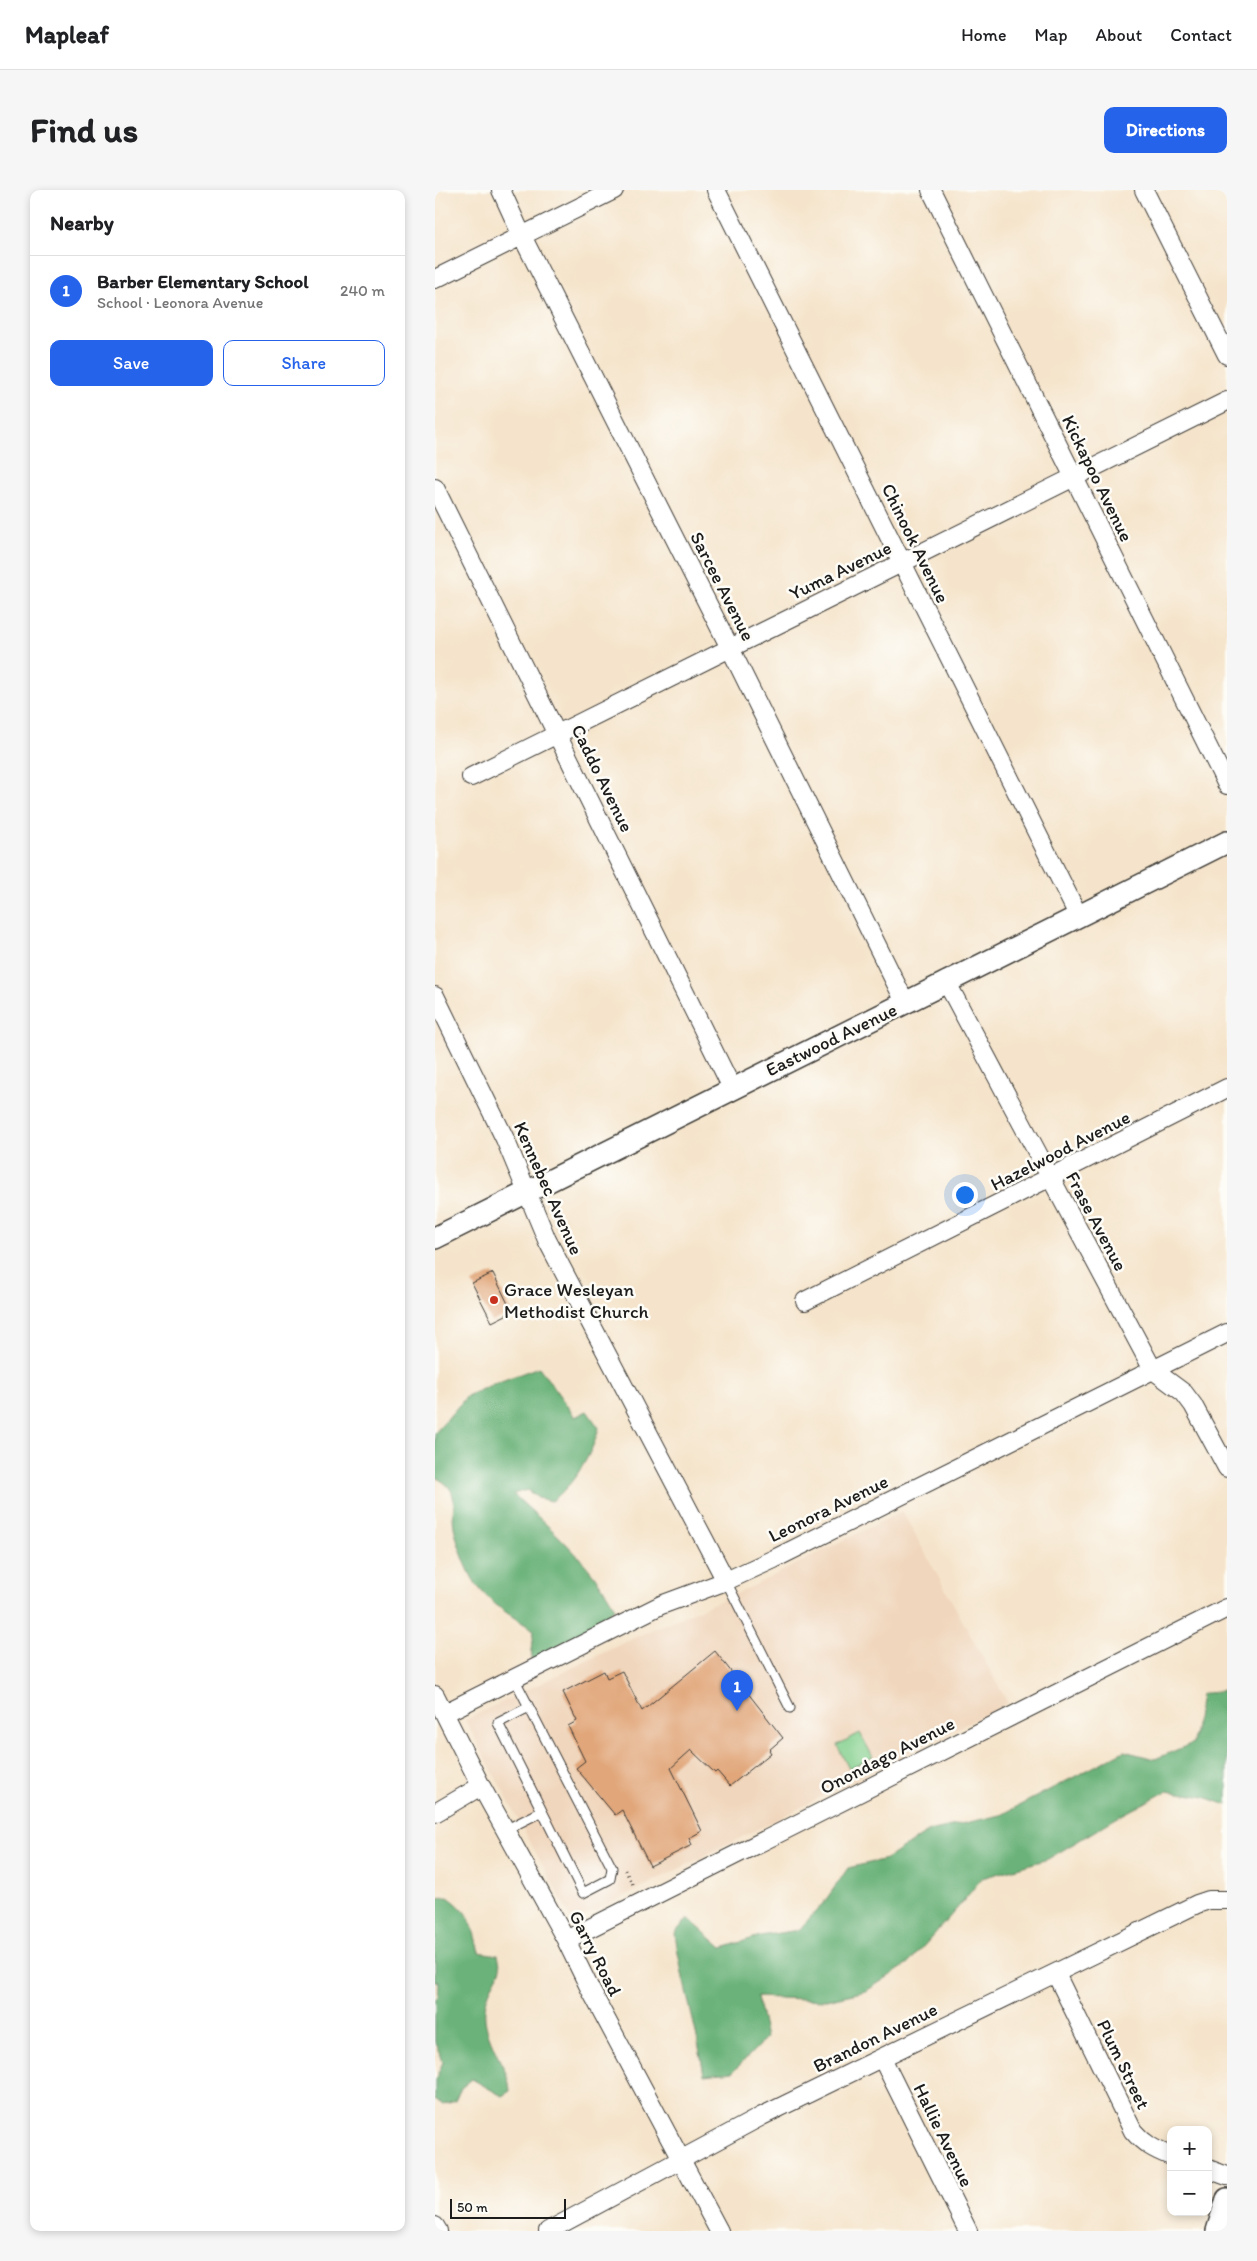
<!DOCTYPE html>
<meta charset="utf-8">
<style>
:root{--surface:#fff;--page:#f6f6f6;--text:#202124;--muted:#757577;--line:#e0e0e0;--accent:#2563eb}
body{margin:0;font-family:Itim,sans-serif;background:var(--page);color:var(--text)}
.controls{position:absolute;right:15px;bottom:15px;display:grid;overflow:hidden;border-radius:10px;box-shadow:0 2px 8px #0003}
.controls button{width:45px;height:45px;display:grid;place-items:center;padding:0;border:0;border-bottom:1px solid var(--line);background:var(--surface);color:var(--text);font:25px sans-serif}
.scale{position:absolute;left:15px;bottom:12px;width:116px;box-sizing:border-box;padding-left:5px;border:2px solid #1c1c1c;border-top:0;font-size:14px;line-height:18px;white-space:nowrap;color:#1c1c1c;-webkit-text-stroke:4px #fdfcf7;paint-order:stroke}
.you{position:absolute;left:529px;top:1004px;width:18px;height:18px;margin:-12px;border:4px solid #fff;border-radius:50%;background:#1a73e8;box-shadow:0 0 0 8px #1a73e833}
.badge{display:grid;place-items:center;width:32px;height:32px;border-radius:50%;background:var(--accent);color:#fff;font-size:16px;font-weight:700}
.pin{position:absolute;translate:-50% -41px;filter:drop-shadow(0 1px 2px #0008)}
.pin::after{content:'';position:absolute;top:26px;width:18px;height:15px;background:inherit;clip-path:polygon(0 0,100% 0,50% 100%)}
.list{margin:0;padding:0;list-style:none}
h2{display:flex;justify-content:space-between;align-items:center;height:65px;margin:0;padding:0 20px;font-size:21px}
h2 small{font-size:16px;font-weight:400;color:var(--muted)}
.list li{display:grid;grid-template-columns:32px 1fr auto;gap:15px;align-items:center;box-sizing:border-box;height:70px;padding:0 20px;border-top:1px solid var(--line)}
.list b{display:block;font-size:19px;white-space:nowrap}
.list p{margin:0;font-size:16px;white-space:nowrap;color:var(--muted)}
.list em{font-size:16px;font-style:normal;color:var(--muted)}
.actions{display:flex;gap:10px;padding:15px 20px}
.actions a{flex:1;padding:11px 0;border:1px solid var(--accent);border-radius:10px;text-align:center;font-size:18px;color:var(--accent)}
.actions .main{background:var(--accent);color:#fff}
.map{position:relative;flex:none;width:792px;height:2041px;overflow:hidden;border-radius:10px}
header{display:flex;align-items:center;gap:30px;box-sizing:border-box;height:70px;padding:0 25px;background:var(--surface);border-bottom:1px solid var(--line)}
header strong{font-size:24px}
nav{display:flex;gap:28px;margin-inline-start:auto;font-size:18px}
.intro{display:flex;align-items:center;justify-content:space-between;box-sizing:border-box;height:120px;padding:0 30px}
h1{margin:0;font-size:35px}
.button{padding:12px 22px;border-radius:10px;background:var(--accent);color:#fff;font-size:18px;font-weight:700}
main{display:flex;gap:30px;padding:0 30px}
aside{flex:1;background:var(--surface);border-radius:10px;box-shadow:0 2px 8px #0003}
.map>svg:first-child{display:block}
</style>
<header>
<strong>Mapleaf</strong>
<nav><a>Home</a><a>Map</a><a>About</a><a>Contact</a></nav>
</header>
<div class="intro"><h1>Find us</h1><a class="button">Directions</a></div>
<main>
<aside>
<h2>Nearby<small></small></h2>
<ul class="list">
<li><span class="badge">1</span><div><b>Barber Elementary School</b><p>School · Leonora Avenue</p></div><em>240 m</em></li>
</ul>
<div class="actions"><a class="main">Save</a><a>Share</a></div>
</aside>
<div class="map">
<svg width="792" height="2041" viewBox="0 0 792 2041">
<rect width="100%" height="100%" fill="#fdfcf7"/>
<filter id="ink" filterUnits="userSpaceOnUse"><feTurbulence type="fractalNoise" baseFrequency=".02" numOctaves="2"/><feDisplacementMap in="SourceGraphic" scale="10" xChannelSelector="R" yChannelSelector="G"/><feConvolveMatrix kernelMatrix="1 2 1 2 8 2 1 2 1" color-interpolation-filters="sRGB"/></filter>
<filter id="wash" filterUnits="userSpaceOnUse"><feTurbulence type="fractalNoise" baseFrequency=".0096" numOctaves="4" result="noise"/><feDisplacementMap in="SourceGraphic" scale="20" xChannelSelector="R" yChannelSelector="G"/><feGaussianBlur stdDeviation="1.12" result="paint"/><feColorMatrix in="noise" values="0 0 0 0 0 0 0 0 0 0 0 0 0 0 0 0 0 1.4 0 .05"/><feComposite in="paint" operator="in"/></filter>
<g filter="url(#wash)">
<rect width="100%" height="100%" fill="#f5e4cb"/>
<path fill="#f0d6bc" d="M467,1321L573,1513L138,1732L30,1530L213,1441L306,1402Z"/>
<path fill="#84d08e" stroke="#507655" d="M425,1543L438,1567L414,1579L402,1555Z"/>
<path fill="#6bb279" stroke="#44674a" d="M104,1177L140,1227L152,1221L164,1238C157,1265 139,1294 117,1311L103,1308L92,1300L78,1304C116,1339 155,1371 180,1418L158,1439L96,1470L99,1440C78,1427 56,1415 41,1394C31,1379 23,1355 19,1337C15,1315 28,1301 0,1287V1243L32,1206L58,1194Z
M792,1500V1615L770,1607L732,1601L683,1627L613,1669L547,1688L525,1715L473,1774L431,1801L391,1810L322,1807L331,1848L298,1882L269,1885C262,1837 246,1791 240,1743L253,1728L287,1758L325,1746L364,1740L390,1711L413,1678L451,1669L494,1641L566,1625L689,1561L720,1569L758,1553L766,1504Z
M13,1707C37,1724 37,1735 44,1762L63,1765L66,1779C43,1817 46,1832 65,1871C71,1882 74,1889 75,1901L67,1906L37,1889L26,1898L20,1911L8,1915L0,1909V1890L8,1872L0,1852V1809L3,1807L4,1792L0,1791V1708Z"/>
<g id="blocks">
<path fill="#e1a679" d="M58,1083L77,1122L57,1132L37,1093Z
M280,1461L348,1548L334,1560L336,1563L295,1596L282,1581L280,1583L256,1560L236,1578L267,1641L254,1648L257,1655L215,1676L187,1620L180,1625L141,1578L150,1571L133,1536L142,1531L128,1502L169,1481L172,1488L187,1481L207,1521Z"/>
</g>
</g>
<g filter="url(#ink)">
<use href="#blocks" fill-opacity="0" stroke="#3d3a36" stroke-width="1"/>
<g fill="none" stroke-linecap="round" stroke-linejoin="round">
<defs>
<path id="service" d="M291,1391L355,1518
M79,1488L177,1678L175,1689L148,1703L63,1533L94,1517
M70,1640L106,1622"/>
<path id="minor" d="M66,0L87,46L295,458L470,812
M281,0L643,725
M496,0L792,595
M709,0L792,165
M0,89L179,0
M0,298L297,898
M36,587L792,211
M511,791L718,1180L749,1203L758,1215L792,1278
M0,806L70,949L112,1050L291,1391
M370,1111L792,898
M0,1505L46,1596L131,1750L155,1799L284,2041
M10,1523L226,1415L291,1391L339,1369L792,1143
M0,1623L46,1596
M131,1750L792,1418
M621,1784L698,1941C709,1954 720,1960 736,1966
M447,1868L533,2041
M773,1979L792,1986
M0,2036L3,2041
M113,2041L327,1926L762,1714L774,1710H792"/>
<path id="tertiary" d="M0,1048L792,652
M782,2041L792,2009"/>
</defs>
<use href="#service" stroke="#3d3a36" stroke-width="11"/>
<use href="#minor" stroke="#3d3a36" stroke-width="20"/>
<use href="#tertiary" stroke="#3d3a36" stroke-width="24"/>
<path stroke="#3d3a36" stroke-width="2.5" stroke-dasharray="1 4" stroke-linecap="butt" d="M190,1680L199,1697"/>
<use href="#service" stroke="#fff" stroke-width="9"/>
<use href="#minor" stroke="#fff" stroke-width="18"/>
<use href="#tertiary" stroke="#fff" stroke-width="21"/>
</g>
</g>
<circle fill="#c8321e" stroke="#fdfcf7" stroke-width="2" cx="59" cy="1110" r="5"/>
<g text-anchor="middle" stroke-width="5" stroke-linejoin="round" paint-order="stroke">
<g font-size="19" fill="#1c1c1c" stroke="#fdfcf7">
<text transform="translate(663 288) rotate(64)" y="7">Kickapoo Avenue</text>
<text transform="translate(481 353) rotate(64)" y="7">Chinook Avenue</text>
<text transform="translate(405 380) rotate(-26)" y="7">Yuma Avenue</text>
<text transform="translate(288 396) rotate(63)" y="7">Sarcee Avenue</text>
<text transform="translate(168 588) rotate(64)" y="7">Caddo Avenue</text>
<text transform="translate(396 849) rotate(-26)" y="7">Eastwood Avenue</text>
<text transform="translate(625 960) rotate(-27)" y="7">Hazelwood Avenue</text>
<text transform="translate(114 998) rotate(66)" y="7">Kennebec Avenue</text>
<text transform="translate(662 1031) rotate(62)" y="7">Frase Avenue</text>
<text transform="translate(393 1318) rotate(-26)" y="7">Leonora Avenue</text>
<text transform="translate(452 1565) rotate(-27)" y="7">Onondago Avenue</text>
<text transform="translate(161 1763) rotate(63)" y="7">Garry Road</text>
<text transform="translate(440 1847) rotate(-26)" y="7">Brandon Avenue</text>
<text transform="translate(689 1874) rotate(64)" y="7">Plum Street</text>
<text transform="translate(509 1945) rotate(64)" y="7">Hallie Avenue</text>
</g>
<g font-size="19" fill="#1c1c1c" stroke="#fdfcf7" text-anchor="start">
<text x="69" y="1106">Grace Wesleyan<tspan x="69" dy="22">Methodist Church</tspan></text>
</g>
</g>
</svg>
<div class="controls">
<button>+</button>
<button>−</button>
</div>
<div class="scale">50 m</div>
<div class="you"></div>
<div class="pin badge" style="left:302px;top:1521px">1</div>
</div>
</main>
